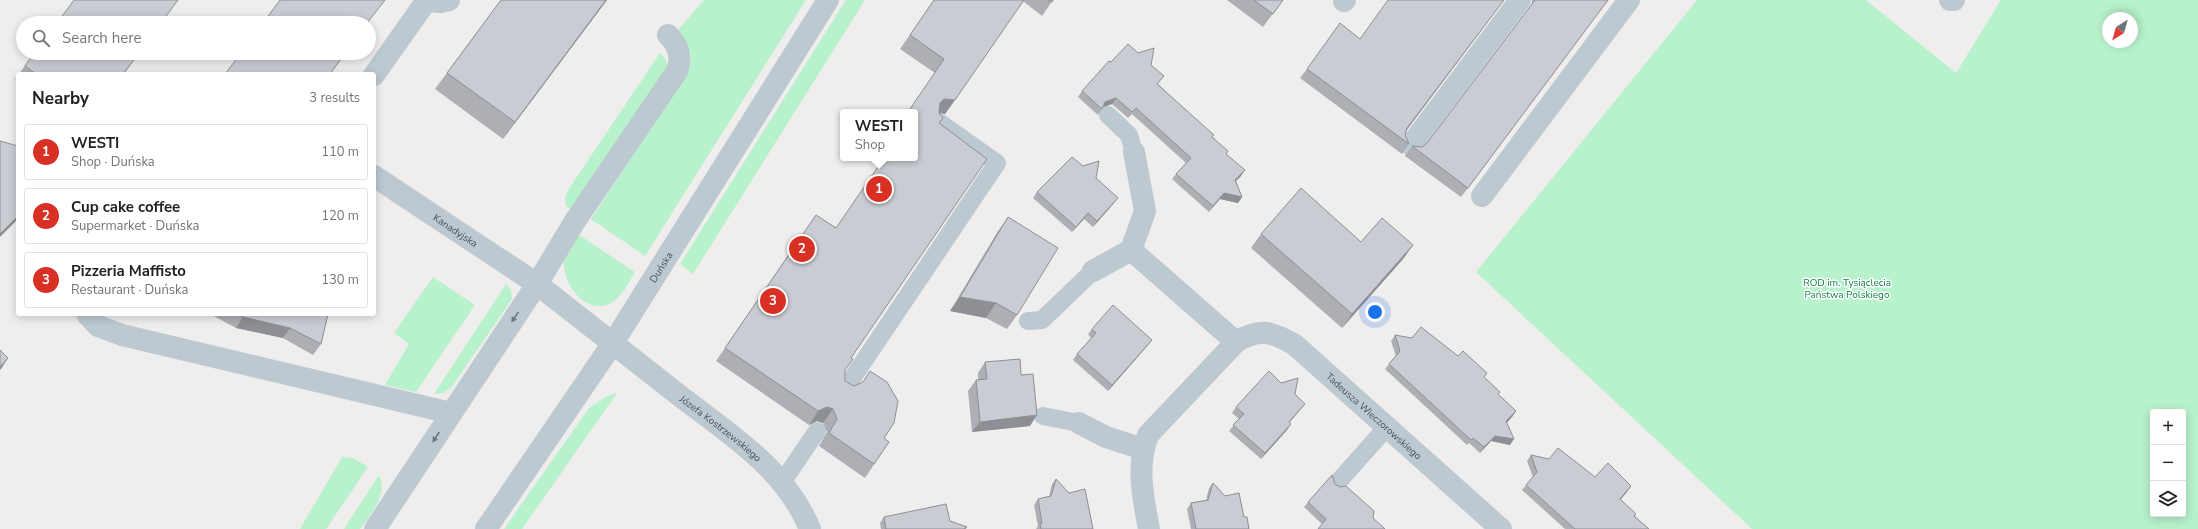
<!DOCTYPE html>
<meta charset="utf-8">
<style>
:root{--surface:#fff;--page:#f2f2f2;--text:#202124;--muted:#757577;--line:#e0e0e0;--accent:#d93025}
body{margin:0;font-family:"Nunito Sans",sans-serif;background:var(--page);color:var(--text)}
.controls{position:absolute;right:12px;bottom:12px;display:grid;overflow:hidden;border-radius:4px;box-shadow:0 2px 10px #0003}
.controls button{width:36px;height:36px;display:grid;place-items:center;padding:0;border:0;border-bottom:1px solid var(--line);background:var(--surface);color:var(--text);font:20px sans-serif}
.compass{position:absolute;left:2102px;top:12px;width:36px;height:36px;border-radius:50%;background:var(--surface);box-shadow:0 2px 10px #0003;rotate:217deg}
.you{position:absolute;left:1375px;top:312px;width:14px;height:14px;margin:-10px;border:3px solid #fff;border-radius:50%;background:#1a73e8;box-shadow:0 0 0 6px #1a73e833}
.badge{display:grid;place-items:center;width:26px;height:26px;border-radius:50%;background:var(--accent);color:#fff;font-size:13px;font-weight:700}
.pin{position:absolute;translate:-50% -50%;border:2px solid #fff;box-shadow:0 1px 4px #0006}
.popup{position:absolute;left:840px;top:109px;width:78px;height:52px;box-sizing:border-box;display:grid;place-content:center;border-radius:4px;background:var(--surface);filter:drop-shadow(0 1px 3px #0005);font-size:13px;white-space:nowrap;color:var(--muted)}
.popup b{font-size:15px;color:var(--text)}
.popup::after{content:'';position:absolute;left:50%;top:100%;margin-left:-8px;border:8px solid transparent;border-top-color:var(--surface)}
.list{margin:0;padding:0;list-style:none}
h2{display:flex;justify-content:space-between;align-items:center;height:52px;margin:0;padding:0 16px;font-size:17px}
h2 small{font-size:13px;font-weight:400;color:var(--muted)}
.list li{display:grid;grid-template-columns:26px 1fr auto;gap:12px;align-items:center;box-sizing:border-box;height:56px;margin:0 8px 8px;padding:0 8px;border:1px solid var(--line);border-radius:4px}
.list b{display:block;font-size:15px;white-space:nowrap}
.list p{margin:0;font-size:13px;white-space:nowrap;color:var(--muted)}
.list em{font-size:13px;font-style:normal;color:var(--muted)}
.icon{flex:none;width:22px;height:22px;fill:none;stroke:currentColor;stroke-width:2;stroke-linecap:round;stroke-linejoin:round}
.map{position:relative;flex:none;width:2198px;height:529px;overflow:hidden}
.search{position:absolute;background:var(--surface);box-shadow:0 2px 10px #0003;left:16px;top:16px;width:360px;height:44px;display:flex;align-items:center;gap:10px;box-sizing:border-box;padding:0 14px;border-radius:22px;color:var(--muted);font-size:15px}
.panel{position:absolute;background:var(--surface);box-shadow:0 2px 10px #0003;left:16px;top:72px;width:360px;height:244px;border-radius:4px}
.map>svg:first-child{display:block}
</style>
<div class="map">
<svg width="2198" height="529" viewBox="0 0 2198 529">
<rect width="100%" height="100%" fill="#f0eded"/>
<path fill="#b7f2cc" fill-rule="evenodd" d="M704,0H806L645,256L591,219L689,69L691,55L678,30Z
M846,0H865L693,274L680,264Z
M1697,0H1866L1956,73L2001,0H2198V529H1752L1476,272ZM2108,18H2132V42H2108ZM2153,412H2183V514H2153Z
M660,53L665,58L668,65L665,73L573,210L566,206L565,198L568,190Z
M579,235L635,272C629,282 623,295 613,302C586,318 561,283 564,259C566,251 574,242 579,235Z
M433,277L475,305L416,392L385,385L409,344L394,333Z
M506,284L511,290L512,299L451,388L443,393L434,394Z
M617,393L522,529H504L589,408L607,396Z
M342,457L353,458L368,467L326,529H300Z
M379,475C388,496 371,513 360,529H344Z"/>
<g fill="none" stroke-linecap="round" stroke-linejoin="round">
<path stroke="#bcc9d1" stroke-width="18" d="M1108,115L1129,135L1134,152
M1028,321L1042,320L1093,271
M845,389L997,163L939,122
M1043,416L1079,423
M783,481L817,431
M1338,482L1387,427"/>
<g stroke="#bcc9d1" stroke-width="22">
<path d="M1950,0H1954"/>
<path d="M426,1L441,2L449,0"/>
<path d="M1344,1L1345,0"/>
<path id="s1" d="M668,35C679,46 682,57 677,71L575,221L537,284C580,318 623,351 666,385C719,428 783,463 810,529"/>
<path d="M374,75L427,0"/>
<path d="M1411,145L1520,0"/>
<path id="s2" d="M374,176L537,284L375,529"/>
<path d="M1482,196L1629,0"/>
<path d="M1131,250L1236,342"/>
<path d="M1093,271L1131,250L1145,211L1134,152"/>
<path d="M87,314L98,326L122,335L451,413"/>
<path d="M1079,423L1106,437L1143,449"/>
<path id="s3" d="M1149,529C1143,497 1136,467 1148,435L1236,342C1260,327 1273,332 1295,345L1501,529"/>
</g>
<path stroke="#bcc9d1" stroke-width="22" id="s4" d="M486,529L613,343L828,0"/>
</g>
<path fill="#adafb5" d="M501,0H607L503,139L435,89Z
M934,0H1053L1042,16L1023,1L945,114L939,113V123L851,358L845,370V381L884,438L889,442L865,478L819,446L827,432L823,423L817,421L809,425L716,361L816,215L836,228L915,158L935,73L900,49Z
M1227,0H1283L1263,27Z
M1504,0L1407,130L1405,135L1409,144L1402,154L1300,78L1307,69L1360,39Z
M1532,0H1608L1461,197L1405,156L1412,146L1422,147L1427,143L1531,6L1532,2Z
M34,53H139L124,74H19Z
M1111,62L1151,65L1158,84L1213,137L1226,154L1241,176L1236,181L1242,197L1238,203L1220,199L1209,212L1172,179L1176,174L1186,163L1132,114L1128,118L1112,104L1103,107L1098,115L1078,97L1082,91Z
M18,76V82L15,80Z
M1096,178L1114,203L1093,227L1084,219L1072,232L1033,198L1037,192Z
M1008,217L1017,315L1007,329L986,318L950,311L998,231Z
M1261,234L1361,242L1413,245L1403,259L1342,328L1251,248Z
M210,314H328L321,344L313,355L283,338L236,328Z
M1092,329L1148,345L1108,391L1073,360L1077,354L1091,338L1088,334Z
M1395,335L1484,378L1500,392L1498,394L1516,411L1512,417L1507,423L1510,445L1491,441L1480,453L1469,443L1467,445L1385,369L1389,364L1396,356L1391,341Z
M985,362L1021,375L1030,426L972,432L968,391L976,380H978V373Z
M1281,383L1305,404L1301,409L1290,422L1287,430L1261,459L1229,431L1239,419L1232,413L1236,407Z
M1531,455L1595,477L1627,492L1620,500L1635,516L1649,529H1565L1522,490L1533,477L1527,461Z
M1056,479L1093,529H1036L1038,526L1034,505L1038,499L1049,497L1052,484Z
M1213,483L1244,517L1249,529H1191L1187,509L1191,503L1206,500L1209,488Z
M1335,484L1373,518L1322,524L1304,507L1308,502Z
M884,517L950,521L967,527L966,529H881L880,523Z"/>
<path fill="#8d8f94" d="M606,0H607L503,139L515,122Z
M1504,0L1401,137L1407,128Z
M1608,0L1461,197L1468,188Z
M345,53H346L330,74Z
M1116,98L1112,104L1101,108L1105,102Z
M944,99L955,100L945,114L935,112L940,103Z
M1245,170L1241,176L1231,186L1235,180Z
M1224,193L1242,197L1238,203L1220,199L1209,212Z
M1118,198L1114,203L1093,227L1097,221Z
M1088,213L1084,219L1072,232L1076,227Z
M18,216V219L0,237V234Z
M1413,245L1403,259L1342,328L1352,314Z
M960,297L996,303L986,318L950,311Z
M243,317L290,328L283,338L236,328Z
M1152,340L1148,345L1108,391L1112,385Z
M8,358L1,369L0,370V367Z
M827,407L833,409L823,423L817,421L809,425L818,411Z
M1516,411L1512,417L1502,427L1506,421Z
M1037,415L1030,426L972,432L980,422Z
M1291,424L1287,430L1261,459L1265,453Z
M1495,436L1514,439L1510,445L1491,441L1480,453L1484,447Z
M1631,486L1627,492L1616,505L1620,499Z"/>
<path fill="#c9ccd3" stroke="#8d8f94" d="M74,0H178L161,23H57Z
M280,0H385L367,23H263Z
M501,0H606L515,122L447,73Z
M934,0H1024L955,100L944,99L940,103L939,113L943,118L939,123L987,159L851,358L853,359L845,370V381L854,386L863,382L870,371L887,382L898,401L894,423L884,438L889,442L874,464L829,433L837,419L833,409L827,407L818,411L725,348L816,215L836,228L884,158H915V112H908L944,59L910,35Z
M1048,0H1053L1052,2Z
M1254,0H1283L1273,14Z
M1388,0H1504L1407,128L1405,135L1409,144L1307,69L1340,23L1360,39Z
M1535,0H1608L1468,188L1412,146L1422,147L1427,143Z
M1128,44L1138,53L1154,48L1151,65L1164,76L1157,84L1214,135L1212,137L1228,151L1226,154L1245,170L1235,180L1242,197L1224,193L1213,206L1176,174L1191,158L1136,108L1132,112L1116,98L1105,102L1102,109L1082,91L1109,61L1111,62Z
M34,53H139L123,74H36L25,66Z
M241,53H345L330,74H225Z
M0,141L18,146V216L0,234Z
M1072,157L1083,166L1099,161L1096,178L1118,198L1097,221L1088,213L1076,227L1037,192Z
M1301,188L1361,242L1382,218L1413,245L1352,314L1261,234Z
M1008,217L1058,248L1017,315L996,303L960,297Z
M1113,305L1152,340L1112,385L1077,354L1096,333L1092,329Z
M237,314H328L321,344L290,328L243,317Z
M1421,327L1458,356L1463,351L1487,373L1484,377L1500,392L1498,394L1516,411L1506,421L1514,439L1495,436L1484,447L1473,438L1471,440L1389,364L1400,351L1395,335L1412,338Z
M0,350L8,358L0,367Z
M1020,359L1021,375L1033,374L1037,415L980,422L976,380L987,379L985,362Z
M1269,371L1281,383L1298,378L1295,394L1305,404L1289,422L1291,424L1265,453L1233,425L1244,414L1236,407Z
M1558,448L1595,477L1608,463L1631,486L1620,499L1636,514L1634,516L1649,529H1575L1526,485L1537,472L1531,455L1549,459Z
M1332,475L1335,484L1340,487L1346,486L1374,511L1373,518L1385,529H1318L1326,519L1308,502Z
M1056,479L1069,493L1085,489L1093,529H1041L1040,524L1042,523L1038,499L1051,496Z
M1213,483L1225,496L1239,493L1244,517H1247L1249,529H1196L1191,503L1208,500Z
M946,504L950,521L967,527L964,529H886L884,517Z"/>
<defs><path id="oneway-solid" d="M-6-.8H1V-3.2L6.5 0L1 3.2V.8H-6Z"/></defs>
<g fill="#68767f">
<use href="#oneway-solid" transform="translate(515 317) rotate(124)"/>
<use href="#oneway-solid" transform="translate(436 437) rotate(123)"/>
</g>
<g text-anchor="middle" stroke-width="3" stroke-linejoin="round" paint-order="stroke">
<g font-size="10" fill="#44525c" stroke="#fff">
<text dy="4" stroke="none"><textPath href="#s2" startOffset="98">Kanadyjska</textPath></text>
<text dy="4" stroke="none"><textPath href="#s4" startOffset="315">Duńska</textPath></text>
<text dy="4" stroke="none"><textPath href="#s3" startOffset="393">Tadeusza Wieczorowskiego</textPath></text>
<text dy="4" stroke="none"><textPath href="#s1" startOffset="528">Józefa Kostrzewskiego</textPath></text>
</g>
<g font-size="10" fill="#0f8446" stroke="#fff">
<text x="1847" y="286">ROD im. Tysiąclecia<tspan x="1847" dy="12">Państwa Polskiego</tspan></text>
</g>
</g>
</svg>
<div class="controls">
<button>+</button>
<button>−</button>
<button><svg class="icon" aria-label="layers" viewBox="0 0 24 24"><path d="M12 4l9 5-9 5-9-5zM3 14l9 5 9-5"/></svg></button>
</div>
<svg class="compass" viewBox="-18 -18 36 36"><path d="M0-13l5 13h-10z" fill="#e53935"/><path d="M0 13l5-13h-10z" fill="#757577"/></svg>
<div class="you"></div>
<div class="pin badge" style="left:879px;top:189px">1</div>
<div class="popup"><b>WESTI</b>Shop</div>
<div class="pin badge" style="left:802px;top:249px">2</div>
<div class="pin badge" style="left:773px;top:301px">3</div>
<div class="search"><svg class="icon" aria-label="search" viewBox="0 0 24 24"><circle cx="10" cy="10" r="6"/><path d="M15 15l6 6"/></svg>Search here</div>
<section class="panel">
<h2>Nearby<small>3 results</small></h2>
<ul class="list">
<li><span class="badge">1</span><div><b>WESTI</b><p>Shop · Duńska</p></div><em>110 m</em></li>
<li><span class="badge">2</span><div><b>Cup cake coffee</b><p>Supermarket · Duńska</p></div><em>120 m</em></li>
<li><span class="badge">3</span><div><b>Pizzeria Maffisto</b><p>Restaurant · Duńska</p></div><em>130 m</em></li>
</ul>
</section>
</div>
